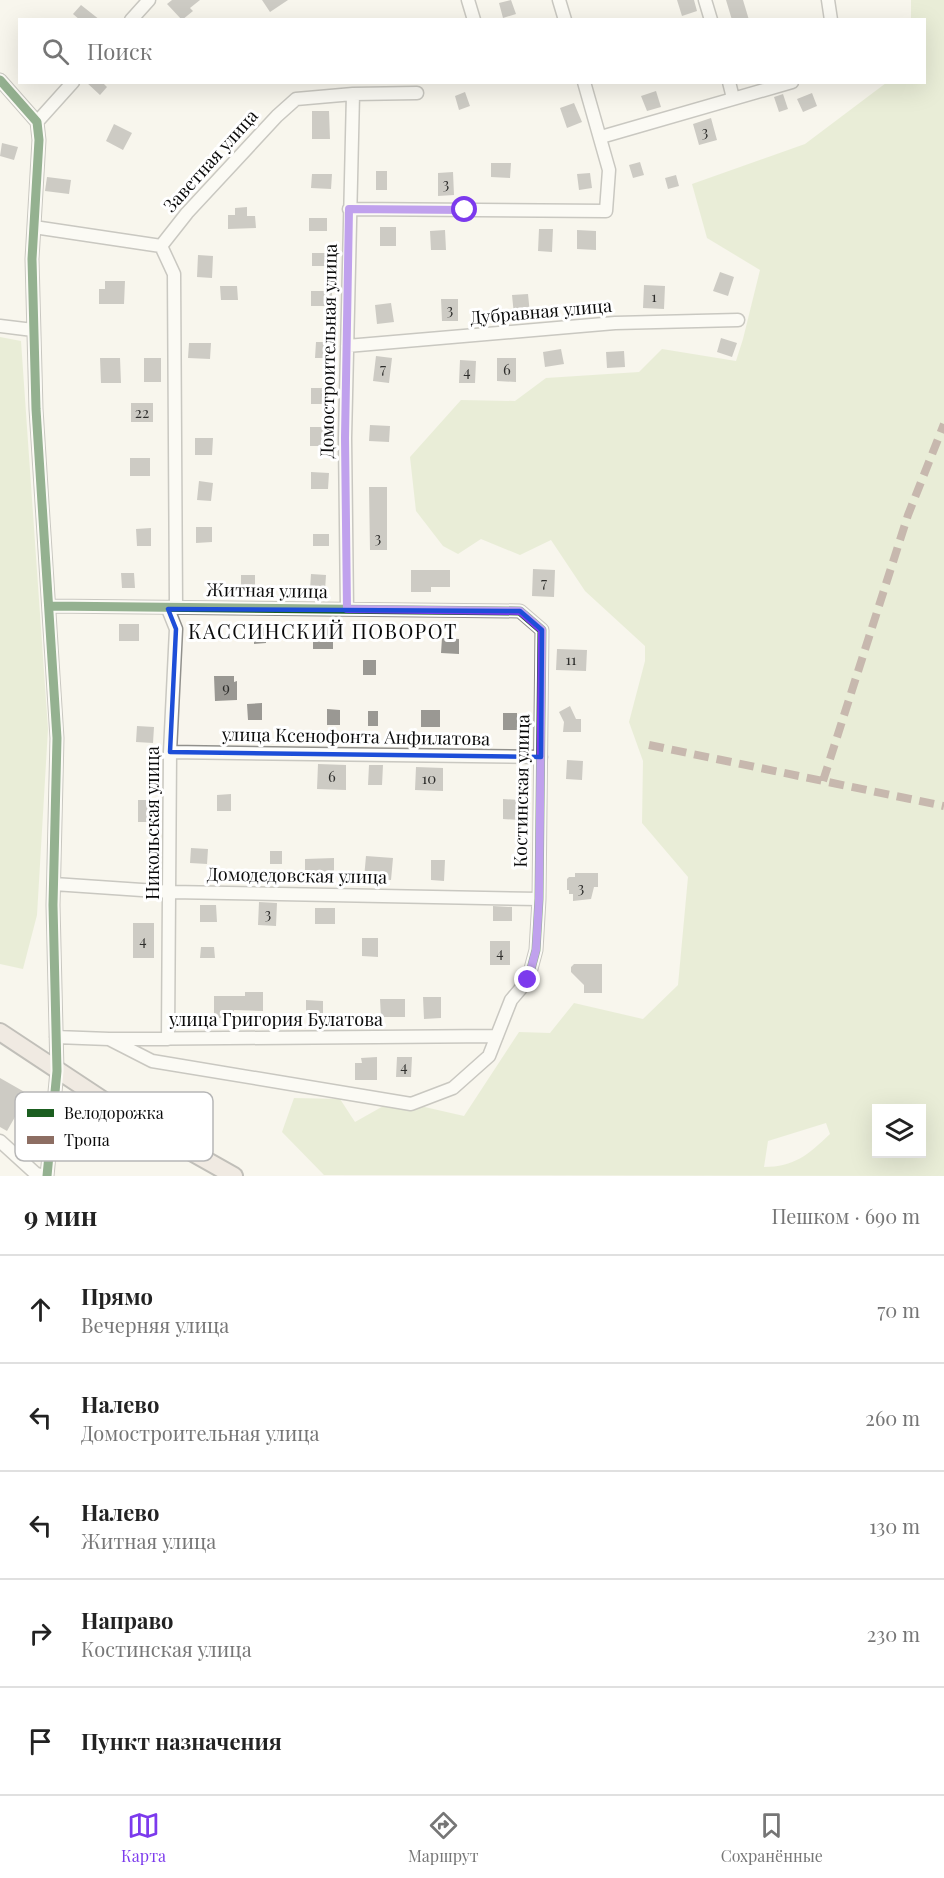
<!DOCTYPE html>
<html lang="ru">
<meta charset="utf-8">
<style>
:root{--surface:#fff;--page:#f2f2f2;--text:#222;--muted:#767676;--line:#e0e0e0;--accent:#7c3aed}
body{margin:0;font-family:"Playfair Display",serif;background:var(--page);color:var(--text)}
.controls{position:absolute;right:18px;bottom:18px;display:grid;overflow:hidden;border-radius:0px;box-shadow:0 6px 24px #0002}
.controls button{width:54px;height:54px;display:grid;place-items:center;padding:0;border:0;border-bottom:2px solid var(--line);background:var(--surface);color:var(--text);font:30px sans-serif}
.stop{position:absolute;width:18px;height:18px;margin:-14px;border:4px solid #7c3aed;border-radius:50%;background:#fff}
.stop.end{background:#7c3aed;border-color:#fff;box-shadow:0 2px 6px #0008}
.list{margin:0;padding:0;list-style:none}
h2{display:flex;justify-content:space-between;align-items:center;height:78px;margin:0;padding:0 24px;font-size:26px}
h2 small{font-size:20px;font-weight:400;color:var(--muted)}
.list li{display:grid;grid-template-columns:39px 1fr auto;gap:18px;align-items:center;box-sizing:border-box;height:108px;padding:0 24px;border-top:2px solid var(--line)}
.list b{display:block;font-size:22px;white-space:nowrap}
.list p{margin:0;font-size:20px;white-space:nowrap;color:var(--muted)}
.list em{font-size:20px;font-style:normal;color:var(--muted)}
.icon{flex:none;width:33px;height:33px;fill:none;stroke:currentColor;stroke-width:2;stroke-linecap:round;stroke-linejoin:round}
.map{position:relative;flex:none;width:944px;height:1176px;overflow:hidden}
.search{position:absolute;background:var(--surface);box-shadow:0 6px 24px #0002;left:18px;right:18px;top:18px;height:66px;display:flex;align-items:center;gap:15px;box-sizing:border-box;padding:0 21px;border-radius:0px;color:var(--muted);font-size:22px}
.sheet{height:618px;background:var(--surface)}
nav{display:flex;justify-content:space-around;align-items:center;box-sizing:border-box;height:84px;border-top:2px solid var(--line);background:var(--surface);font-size:16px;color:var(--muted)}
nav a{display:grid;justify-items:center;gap:3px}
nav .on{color:var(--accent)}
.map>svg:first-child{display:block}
</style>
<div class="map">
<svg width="944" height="1176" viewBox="0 0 944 1176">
<rect width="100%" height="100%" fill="#f8f5ed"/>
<path fill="#d7e3bd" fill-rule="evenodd" d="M911,0H944V1176L324,1175L282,1132L294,1098L340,1099L355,1122L394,1100L464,1116L519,1032L550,1033L574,1003L643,1019L678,985L688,877L642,823L643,761L629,722L645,661V646L585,591L551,540L520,555L481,539L458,554L443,546L416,511L410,457L461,400L515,401L546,378L639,372L662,349L736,361L743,339L760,270L707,238L692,184L805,144L886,83L924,82V20L911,19ZM876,1108H922V1154H876ZM826,1123L830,1134C808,1155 794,1167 764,1167L768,1141Z
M0,337L21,341L48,729L37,915L23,969L0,964Z"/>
<path fill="#9a9893" d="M172,0H200L190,8L193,11L182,20L167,4Z
M262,0H288L270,12Z
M511,0L516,14L503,18L499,3Z
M677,0H694L697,11L682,16Z
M726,0H743L749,20H732Z
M81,5L100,20H80L73,14Z
M86,82H102L107,87L100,95Z
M656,91L661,107L647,111L641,96Z
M465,92L470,106L459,110L455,96Z
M812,93L817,106L803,112L797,99Z
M783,94L788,109L779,112L774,97Z
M574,103L582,122L567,128L560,108Z
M312,111H329L330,139H312Z
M711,118L717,140L699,145L693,124Z
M114,124L132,133L123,150L106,141Z
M2,143L18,147L14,160L0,156Z
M640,162L644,175L633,178L629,165Z
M491,163H511L510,178L491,177Z
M376,171H387V190H376Z
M453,172L454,195L438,196V173Z
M590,173L592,188L579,190L577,174Z
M312,174H332L331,189L311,188Z
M676,175L679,186L668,189L665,178Z
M47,177L71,180L69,194L45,191Z
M247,207V216H255L256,228L228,229V215H235V208Z
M309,218H327V231H309Z
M380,227H396V246H380Z
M539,229H553L552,252L538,251Z
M445,230L446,250H431L430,231Z
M577,230L596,231V250L577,249Z
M312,253H330V266H312Z
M198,255L213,256L212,278L197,277Z
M720,272L734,277L728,296L713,291Z
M105,281H125L124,304H99V289H105Z
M644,285L665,286L664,309L643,308Z
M220,286H237L238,300H221Z
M311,291H332V306H311Z
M528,294L530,314L514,315L512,295Z
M441,299H458V321H442Z
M391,303L394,322L377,324L375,305Z
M721,338L737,343L732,357L717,352Z
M316,342H330L329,358H315Z
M189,343H211L210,359L188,358Z
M561,349L564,364L545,367L543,352Z
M624,351L625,367L607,368L606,352Z
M376,356L392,358L389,383L373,381Z
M100,358H120L121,383H101Z
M144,358H161V382H144Z
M497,358H516V382L497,381Z
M460,360L476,361L475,383H459Z
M311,388H330V404H311Z
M131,403H153V422H131Z
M370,425L390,426L389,442L369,441Z
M310,427H330L329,446H310Z
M195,438H213L212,455H195Z
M130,458H150V476H130Z
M311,472L329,473L328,489H311Z
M199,481L213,483L211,501L197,500Z
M369,487H387V550H370Z
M196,527H212V542L196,543Z
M151,528V546H137L136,529Z
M313,534H329V546H313Z
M533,569L555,570L554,597L532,596Z
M411,570H450V587H431V592H411Z
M121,573H134L135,588H122Z
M311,574L326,575L325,591L310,590Z
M241,575H255V590L241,591Z
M313,623H333V649H313Z
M119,624H139V641H119Z
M254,625H266V643L254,644Z
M442,638L459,639V654L441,653Z
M557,649L587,650L586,671L556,670Z
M363,660H376V675H363Z
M214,676H234V682L237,681V700L215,701Z
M262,703V720H248L247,704Z
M570,706L576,719H581V732H563L564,722L559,712Z
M327,709L340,710V725H327Z
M421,710H440V727H421Z
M368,711H378V726H368Z
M503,713H517V730H503Z
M137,726L154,727L153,743L136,742Z
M567,760L583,761L582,780L566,779Z
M318,764L346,765V790L317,789Z
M369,765H383L382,785H368Z
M416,767L443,768V791L415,790Z
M231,794V811H217V795Z
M503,799L520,800V820L503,819Z
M138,800H155V822H138Z
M191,848L208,849L207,864L190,863Z
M270,851H282V864H270Z
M366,856L393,858L391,880L364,878Z
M334,858V875H305V859Z
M431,860H445L444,881L431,880Z
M575,873H598V887H594L591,899L573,901V894H569V890H567V879L569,877H575Z
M259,902L277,903L276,926L258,925Z
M200,905H216L217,922H200Z
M493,906L512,907V921H493Z
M315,908H335V924H315Z
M133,923H154V958H133Z
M362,938H378V957L362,956Z
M490,941H510V965H490Z
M201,947H214L215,958H200Z
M574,964H602V993H584V985L571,972V967Z
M245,992H263V1011L234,1010V1013L227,1014V1018H214V996H245Z
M423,997H441V1018L424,1019Z
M380,999H405V1017H381Z
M306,1000L323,1001V1017L306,1016Z
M377,1057V1080H355V1063H362L361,1058Z
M397,1057H412L411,1077H396Z
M0,1078L28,1094L7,1131L0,1127Z"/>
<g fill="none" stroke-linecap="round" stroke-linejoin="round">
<defs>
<path id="minor" d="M468,0L474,20
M559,0L565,20
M705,0L711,20
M828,0L831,20
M131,20L149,0
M0,80L37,122L39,140L32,259L36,409L57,738L53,905L57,1071L47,1176
M729,82L733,98
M37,122L73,82
M601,137L792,82
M349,209L606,211L609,170L584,82
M34,227L161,246L187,213L277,116L296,99L353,94L417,93
M161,246L174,274L176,606
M0,326L33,330
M347,346L615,323L738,320
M49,606L520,611L542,630L539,899L536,950L528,980L511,1000L489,1056L453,1088L411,1104L152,1061L109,1039
M168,609L176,629L170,752L168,1039
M347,609L345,438L353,94
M170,752L541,757
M54,884L171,892L539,899
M56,1037L109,1039L497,1036
M0,1141L35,1173L43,1176"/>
<path id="highway" d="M0,1032L124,1114L234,1176"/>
</defs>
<use href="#minor" stroke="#91908c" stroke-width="15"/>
<use href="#highway" stroke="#7e7d7a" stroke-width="20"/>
<use href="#minor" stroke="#fefefc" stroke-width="12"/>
<use href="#highway" stroke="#e7dbd4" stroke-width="16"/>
<path stroke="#8d6e63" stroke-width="8" stroke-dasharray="15 8" stroke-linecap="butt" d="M649,745L944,806
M823,781L908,515L944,424"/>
<defs>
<path id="cycleway" d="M0,80L37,122L39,140L32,259L36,409L57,738L53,905L57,1071L47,1176
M49,606L520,611L542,630L539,899L536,950L528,980"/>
</defs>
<use href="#cycleway" stroke="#fff" stroke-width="13"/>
<use href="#cycleway" stroke="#1b5e20" stroke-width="9"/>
</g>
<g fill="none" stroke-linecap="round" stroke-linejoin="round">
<path stroke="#7c3aed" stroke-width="8" d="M465,210L349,209L345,438L347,609L520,611L542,630L539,899L536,950L528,980"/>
</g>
<path d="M0 0H944V1176H0ZM168,609L520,611L542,630L541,757L170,752L176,629Z" fill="#f8f5ed" fill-opacity=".55" fill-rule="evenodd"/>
<path fill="none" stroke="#1d4ed8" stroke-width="4.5" stroke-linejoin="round" d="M168,609L520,611L542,630L541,757L170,752L176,629Z"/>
<g text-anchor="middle" stroke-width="6" stroke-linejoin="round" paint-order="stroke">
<g font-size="15" fill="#2e2e2c">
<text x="705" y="137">3</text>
<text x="446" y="189">3</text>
<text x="654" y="302">1</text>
<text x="450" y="315">3</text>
<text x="383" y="374">7</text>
<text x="507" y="375">6</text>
<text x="467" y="377">4</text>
<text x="142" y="418">22</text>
<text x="378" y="543">3</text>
<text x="544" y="588">7</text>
<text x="571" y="665">11</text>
<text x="226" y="693">9</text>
<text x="332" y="782">6</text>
<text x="429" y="784">10</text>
<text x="581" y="893">3</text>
<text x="268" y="919">3</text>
<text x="143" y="946">4</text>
<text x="500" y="958">4</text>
<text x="404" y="1072">4</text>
</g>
<g font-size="18" fill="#0a0a0a" stroke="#fff">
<text transform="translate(211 161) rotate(-48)" y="6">Заветная улица</text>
<text transform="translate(541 312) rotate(-5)" y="6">Дубравная улица</text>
<text transform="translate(329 351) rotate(-89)" y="6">Домостроительная улица</text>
<text transform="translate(267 591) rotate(1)" y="6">Житная улица</text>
<text transform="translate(356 737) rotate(1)" y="6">улица Ксенофонта Анфилатова</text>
<text transform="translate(522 791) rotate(-89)" y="6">Костинская улица</text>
<text transform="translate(153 823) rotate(-90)" y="6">Никольская улица</text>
<text transform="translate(297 876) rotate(1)" y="6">Домодедовская улица</text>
<text x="276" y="1026">улица Григория Булатова</text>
</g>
<g font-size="20" letter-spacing="1.5" fill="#0a0a0a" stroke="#fff">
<text x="323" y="639">КАССИНСКИЙ ПОВОРОТ</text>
</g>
</g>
<rect x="15" y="1092" width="198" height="69" rx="9" fill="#fff" stroke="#b6b6b6" stroke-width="1.5"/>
<rect x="27" y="1109" width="27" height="8" fill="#1b5e20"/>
<rect x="27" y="1136" width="27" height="8" fill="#8d6e63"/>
<g font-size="16" fill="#0a0a0a">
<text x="64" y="1119">Велодорожка</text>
<text x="64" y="1146">Тропа</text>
</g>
</svg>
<div class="controls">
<button><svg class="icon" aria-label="layers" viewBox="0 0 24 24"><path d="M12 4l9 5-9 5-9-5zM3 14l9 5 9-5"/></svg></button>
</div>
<div class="stop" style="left:465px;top:210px"></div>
<div class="stop end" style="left:528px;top:980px"></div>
<div class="search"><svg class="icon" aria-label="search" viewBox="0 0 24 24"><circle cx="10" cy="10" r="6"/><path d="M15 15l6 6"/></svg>Поиск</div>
</div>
<section class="sheet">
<h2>9 мин<small>Пешком · 690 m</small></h2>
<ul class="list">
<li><svg class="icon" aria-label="ahead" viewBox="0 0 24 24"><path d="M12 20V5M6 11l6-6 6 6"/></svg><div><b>Прямо</b><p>Вечерняя улица</p></div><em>70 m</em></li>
<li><svg class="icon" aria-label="left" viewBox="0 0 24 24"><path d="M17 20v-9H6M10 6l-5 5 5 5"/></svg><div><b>Налево</b><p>Домостроительная улица</p></div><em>260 m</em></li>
<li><svg class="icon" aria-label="left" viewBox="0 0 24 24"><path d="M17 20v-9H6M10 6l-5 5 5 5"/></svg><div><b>Налево</b><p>Житная улица</p></div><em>130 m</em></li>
<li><svg class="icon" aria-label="right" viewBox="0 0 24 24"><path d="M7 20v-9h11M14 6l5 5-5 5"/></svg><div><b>Направо</b><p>Костинская улица</p></div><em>230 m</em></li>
<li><svg class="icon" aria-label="arrive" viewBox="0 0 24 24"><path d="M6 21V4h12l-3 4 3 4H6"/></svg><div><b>Пункт назначения</b></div></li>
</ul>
</section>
<nav>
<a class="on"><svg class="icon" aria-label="map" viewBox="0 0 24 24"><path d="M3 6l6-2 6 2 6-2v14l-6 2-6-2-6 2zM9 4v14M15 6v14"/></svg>Карта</a>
<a><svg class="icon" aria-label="directions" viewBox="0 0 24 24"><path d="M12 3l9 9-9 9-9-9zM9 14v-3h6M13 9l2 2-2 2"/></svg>Маршрут</a>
<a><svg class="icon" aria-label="saved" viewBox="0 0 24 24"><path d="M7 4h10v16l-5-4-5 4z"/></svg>Сохранённые</a>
</nav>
